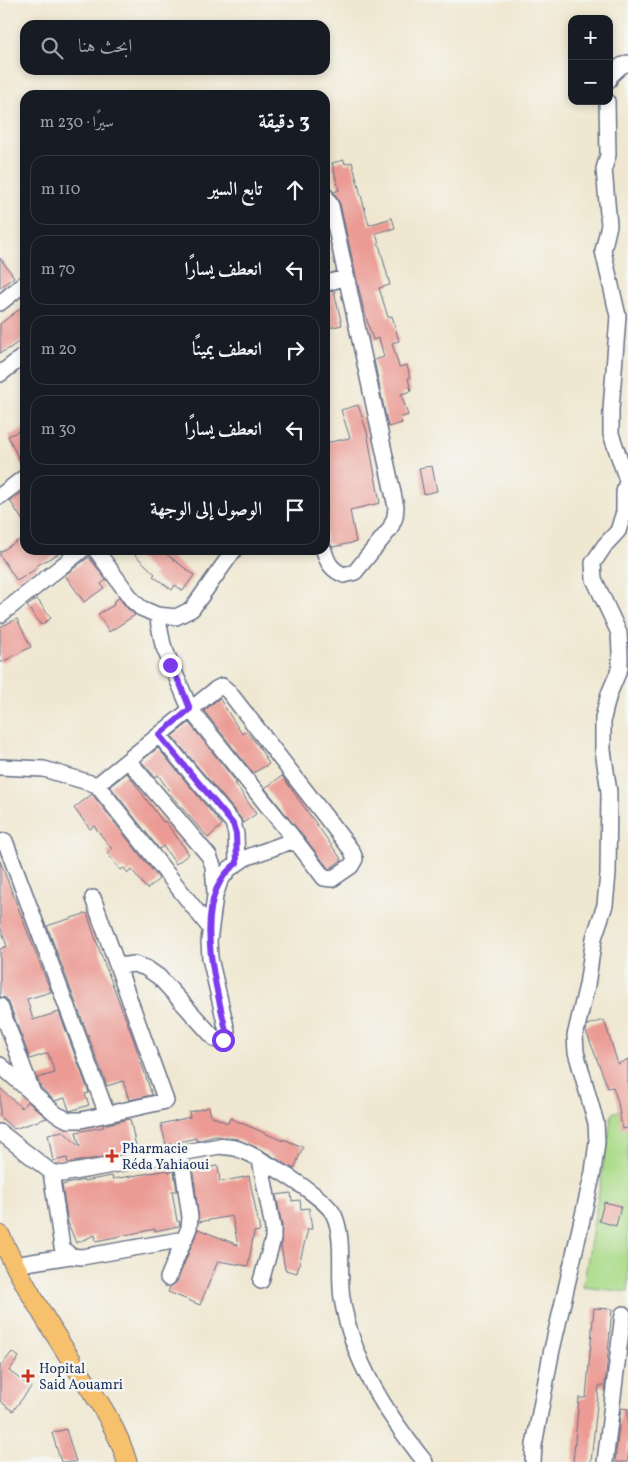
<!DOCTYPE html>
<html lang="ar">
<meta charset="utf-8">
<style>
:root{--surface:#171b24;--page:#242831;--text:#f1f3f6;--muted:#9ea1a6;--line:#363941}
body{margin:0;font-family:Vollkorn,Amiri,serif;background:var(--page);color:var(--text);direction:rtl}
.controls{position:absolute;right:15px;top:15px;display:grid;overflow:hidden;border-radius:10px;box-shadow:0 2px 8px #0003}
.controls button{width:45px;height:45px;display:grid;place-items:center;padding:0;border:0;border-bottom:1px solid var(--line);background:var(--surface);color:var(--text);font:25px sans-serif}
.stop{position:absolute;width:15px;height:15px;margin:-11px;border:4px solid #7c3aed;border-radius:50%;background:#fff}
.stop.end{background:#7c3aed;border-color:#fff;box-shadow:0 1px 5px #0008}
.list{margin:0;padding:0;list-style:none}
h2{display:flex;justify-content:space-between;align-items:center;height:65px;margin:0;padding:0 20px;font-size:21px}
h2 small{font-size:16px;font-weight:400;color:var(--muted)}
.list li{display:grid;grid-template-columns:32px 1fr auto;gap:15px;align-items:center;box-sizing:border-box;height:70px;margin:0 10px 10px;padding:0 10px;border:1px solid var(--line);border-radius:15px}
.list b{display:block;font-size:19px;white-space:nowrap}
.list em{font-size:16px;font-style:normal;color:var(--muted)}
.icon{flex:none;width:28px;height:28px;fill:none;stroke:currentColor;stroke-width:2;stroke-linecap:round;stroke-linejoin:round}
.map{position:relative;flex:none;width:628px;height:1462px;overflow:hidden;direction:ltr}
.search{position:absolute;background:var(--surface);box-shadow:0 2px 8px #0003;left:20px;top:20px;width:310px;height:55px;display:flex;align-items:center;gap:12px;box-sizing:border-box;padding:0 18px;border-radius:15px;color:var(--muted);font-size:19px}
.panel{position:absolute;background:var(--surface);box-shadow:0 2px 8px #0003;left:20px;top:90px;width:310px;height:465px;border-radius:15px;direction:rtl}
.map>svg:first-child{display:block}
</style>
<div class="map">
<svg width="628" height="1462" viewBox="0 0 628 1462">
<rect width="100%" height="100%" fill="#f6f6f2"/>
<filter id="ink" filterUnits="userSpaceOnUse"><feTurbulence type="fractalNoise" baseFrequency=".02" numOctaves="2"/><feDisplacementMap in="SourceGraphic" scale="10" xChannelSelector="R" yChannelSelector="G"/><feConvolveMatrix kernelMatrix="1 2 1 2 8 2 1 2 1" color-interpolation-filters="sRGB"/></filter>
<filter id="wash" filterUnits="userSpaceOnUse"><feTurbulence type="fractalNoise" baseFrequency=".0096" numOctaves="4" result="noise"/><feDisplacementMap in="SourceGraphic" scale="20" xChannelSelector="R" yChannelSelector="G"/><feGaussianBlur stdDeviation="1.12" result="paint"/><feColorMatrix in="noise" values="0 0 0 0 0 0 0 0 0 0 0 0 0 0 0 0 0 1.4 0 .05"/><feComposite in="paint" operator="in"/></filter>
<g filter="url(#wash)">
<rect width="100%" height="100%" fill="#efe7d0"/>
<path fill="#aadb89" stroke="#628574" d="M628,1108V1292L583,1287L612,1113Z"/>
<g id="blocks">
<path fill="#eb9b94" d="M344,160L345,164L352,162L369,225L392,218L395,228L376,233L390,285L379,288L388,317L392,316L399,341L392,343L399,367L407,365L410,378H408L411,391L401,394L408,415L400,418L402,423L388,427L374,360L384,357L379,338L373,340L363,307L340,204L334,192L339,190L332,163Z
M0,258L14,277L0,288Z
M334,291L342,325L325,329V293Z
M25,305V337L10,348L0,353V324Z
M358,405L367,432L380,503L350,510L356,542L333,547L326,541L325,533V443L350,438L341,410Z
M25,428V468H23L8,436Z
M432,466L437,491L424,494L419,468Z
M25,491V524L10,501Z
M19,540L25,550H65L36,566L37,568L17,581L0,555V552Z
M130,550H161L194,575L183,591L175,585L172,590L153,576L155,574Z
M89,557L106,580L101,584L104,588L84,602L65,575Z
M119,598L127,608L135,615L109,632L98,614L114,605L113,602Z
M37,599L51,618L41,625L27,606Z
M17,619L31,647L0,663V627Z
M219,698L242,734L246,731L259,747L269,764L253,773L204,711Z
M189,723L237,783H235L256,814L243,823L240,817L172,736Z
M158,748L222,825L208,838L169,793L170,792L158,775L155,777L141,761Z
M127,773L163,822L165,821L189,854L176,864L163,846L159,849L110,786Z
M282,776L342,860L329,869L265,788Z
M92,794L159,879L147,889L132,870L128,873L124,868L120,870L107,853L112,849L94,826L90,829L74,808Z
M0,861L51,992L27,999L33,1020L59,1012L89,1093L85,1094L89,1105L70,1111L69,1110L65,1098L55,1101L41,1088L37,1078L55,1073L48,1053L30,1059L9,1003L6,998L0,997V949L7,946L0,926Z
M87,913L99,949L133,1038L152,1095L129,1100L123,1081L107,1086L47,926Z
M604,1020L618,1064L628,1059V1128L622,1129L618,1102L613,1087L608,1088L586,1031L587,1025Z
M0,1088L22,1108L27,1101L47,1118L14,1129L0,1117Z
M209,1107L211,1116L228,1123L230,1118L283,1141V1139L303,1147L294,1169L262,1150L237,1139L216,1136L196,1141V1138L166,1145L161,1124L190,1117L189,1112Z
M130,1119L137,1151L68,1163L67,1158L53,1161L48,1134L63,1131L80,1147L76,1132L104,1127L103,1125Z
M218,1166L220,1182L249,1176L260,1231L254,1232L248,1266L218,1261L200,1305L168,1292L170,1287L177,1282L198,1229L238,1245L232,1216L199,1222L193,1169Z
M168,1170V1172L174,1171L177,1191H172L177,1221L180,1222L179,1226L155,1231V1229L96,1241L95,1235L76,1243L68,1223L62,1185L84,1180V1181L112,1176L113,1179Z
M291,1193L292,1201L300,1200L301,1209L309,1208L312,1229H308L297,1273L285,1270L281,1245L282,1226L276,1195Z
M604,1202L621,1206L616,1226L599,1221Z
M594,1308L612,1309L605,1386H599L591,1462H573L579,1398H586Z
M12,1352L19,1357L9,1371L31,1387L13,1411L0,1401V1364L2,1365Z
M621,1408L628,1409V1462H615Z
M66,1429L76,1462H61L52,1433Z"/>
</g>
</g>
<g filter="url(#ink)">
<use href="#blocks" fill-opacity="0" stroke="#656f86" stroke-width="1"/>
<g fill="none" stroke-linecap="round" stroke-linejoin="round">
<defs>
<path id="minor" d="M609,80L610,76L621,66L628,63
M607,101L608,155L604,169L609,225L603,251L618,316L611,410V434L627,480
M325,284L346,277
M0,303L25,283
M0,374L25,355
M0,496L25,477
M96,550L133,601L141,608L157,615L176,617L192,609L234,550
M324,550C327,563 332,570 344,575L355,572L390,529L395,517L396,507L331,206L325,195
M0,615L82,550
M157,615L163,645L190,709L298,844
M159,735L233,823L236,834L237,863
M128,760L209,856L213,866L215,893
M0,767L44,769L97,785
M0,843L5,841L107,1114
M119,966L134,964L146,968L159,977L216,1040H223L227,1031L210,958L209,941L215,896L220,881L229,869L245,858L289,842L298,844L324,878L332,879L351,866L355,859L352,851L229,692L222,686L216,689L97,785L210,928
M0,1006L32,1091
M0,1065L56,1114L68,1120H81L166,1101L93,898
M0,1132L51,1172L62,1174L220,1146C224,1147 230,1147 235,1148C255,1154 326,1197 334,1215C345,1239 338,1273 342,1298C352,1361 386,1413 425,1462
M260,1160L273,1228V1239L261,1281
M51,1172L62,1247L70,1256L82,1257L185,1239
M14,1265L70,1256
M168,1278L189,1228L190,1217L181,1154
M533,1462L534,1445L551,1354L593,1172L597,1142L596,1123L576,1052L575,1036L587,985L594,938L605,905L608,874L609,792L603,750V718L609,694L620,668V653L619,633L594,579L593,563L605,545L618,531L624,512V492L628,478
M605,1462L623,1314"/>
<path id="major" d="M0,1235C19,1277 43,1316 68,1355C90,1389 116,1423 127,1462"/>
</defs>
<use href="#minor" stroke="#656f86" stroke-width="18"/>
<use href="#major" stroke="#656f86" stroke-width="21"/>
<use href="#minor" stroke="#fff" stroke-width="15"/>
<use href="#major" stroke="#f7c06c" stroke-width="19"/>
</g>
</g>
<g fill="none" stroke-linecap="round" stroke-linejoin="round" filter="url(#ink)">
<path stroke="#7c3aed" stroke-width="6" d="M170,665L181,686L190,709L159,735L233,824L236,834L237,863C189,897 216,984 226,1031L223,1040"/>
</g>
<g fill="#c8321e" stroke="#f6f6f2" stroke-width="2">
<path d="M109.5 1148.5h5v5h5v5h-5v5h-5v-5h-5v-5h5z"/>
<path d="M25.5 1368.5h5v5h5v5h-5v5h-5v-5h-5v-5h5z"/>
</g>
<g text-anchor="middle" stroke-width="5" stroke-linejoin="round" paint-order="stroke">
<g font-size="14" fill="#1b2f5e" stroke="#f6f6f2" text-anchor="start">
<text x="122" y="1153">Pharmacie<tspan x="122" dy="16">Réda Yahiaoui</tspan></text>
<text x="39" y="1373">Hopital<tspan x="39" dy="16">Said Aouamri</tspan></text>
</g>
</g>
</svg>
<div class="controls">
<button>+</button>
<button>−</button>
</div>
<div class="stop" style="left:223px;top:1040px"></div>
<div class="stop end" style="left:170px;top:665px"></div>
<div class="search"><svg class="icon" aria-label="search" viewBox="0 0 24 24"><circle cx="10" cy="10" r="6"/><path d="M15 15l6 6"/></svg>ابحث هنا</div>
<section class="panel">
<h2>3 دقيقة<small>سيرًا · 230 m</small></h2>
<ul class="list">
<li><svg class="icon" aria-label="ahead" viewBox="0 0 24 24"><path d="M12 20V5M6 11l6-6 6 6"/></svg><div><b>تابع السير</b></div><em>110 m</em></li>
<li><svg class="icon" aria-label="left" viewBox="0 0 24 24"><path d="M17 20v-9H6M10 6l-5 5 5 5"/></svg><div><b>انعطف يسارًا</b></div><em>70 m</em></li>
<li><svg class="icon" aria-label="right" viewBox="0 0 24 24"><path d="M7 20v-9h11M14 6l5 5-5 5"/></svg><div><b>انعطف يمينًا</b></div><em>20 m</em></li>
<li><svg class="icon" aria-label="left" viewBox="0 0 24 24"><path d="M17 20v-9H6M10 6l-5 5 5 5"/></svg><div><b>انعطف يسارًا</b></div><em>30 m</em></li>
<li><svg class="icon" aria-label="arrive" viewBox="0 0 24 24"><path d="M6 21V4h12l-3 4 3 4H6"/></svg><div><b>الوصول إلى الوجهة</b></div></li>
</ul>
</section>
</div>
